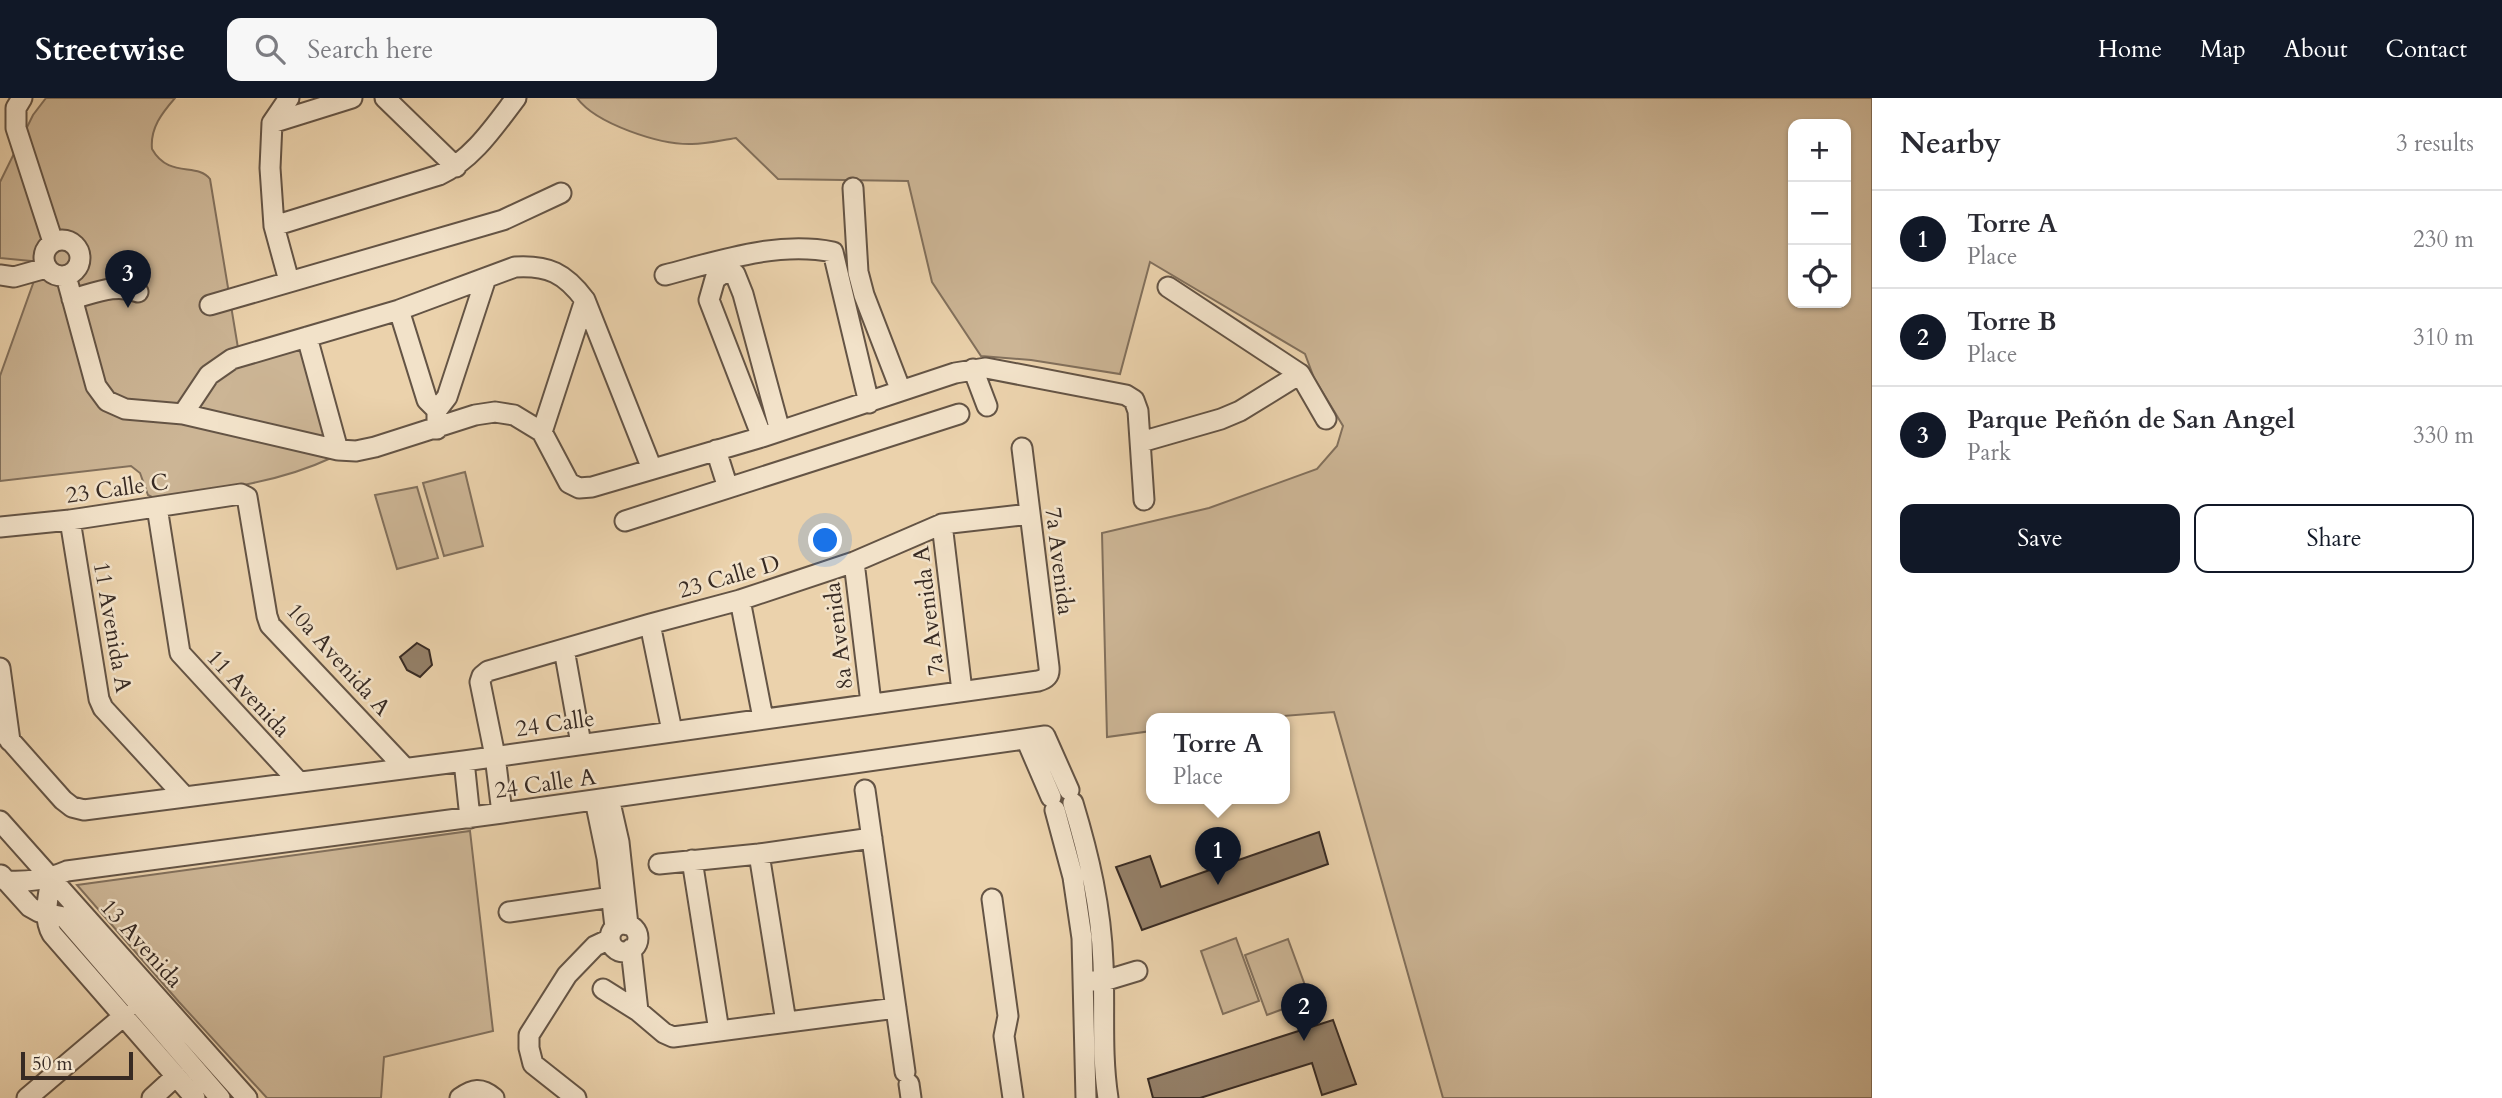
<!DOCTYPE html>
<meta charset="utf-8">
<style>
:root{--surface:#fff;--page:#f7f7f7;--text:#2b2b33;--muted:#7c7c81;--line:#e1e1e2;--accent:#111827}
body{margin:0;font-family:Cardo,serif;background:var(--page);color:var(--text)}
.controls{position:absolute;right:21px;top:21px;display:grid;overflow:hidden;border-radius:14px;box-shadow:0 2px 5px #0004}
.controls button{width:63px;height:63px;display:grid;place-items:center;padding:0;border:0;border-bottom:2px solid var(--line);background:var(--surface);color:var(--text);font:35px sans-serif}
.scale{position:absolute;left:21px;bottom:18px;width:112px;box-sizing:border-box;padding-left:7px;border:4px solid #372a23;border-top:0;font-size:19px;line-height:24px;white-space:nowrap;color:#372a23;-webkit-text-stroke:5px #f2e2c9;paint-order:stroke}
.you{position:absolute;left:826px;top:443px;width:24px;height:24px;margin:-18px;border:5px solid #fff;border-radius:50%;background:#1a73e8;box-shadow:0 0 0 10px #1a73e833}
.badge{display:grid;place-items:center;width:46px;height:46px;border-radius:50%;background:var(--accent);color:#fff;font-size:23px;font-weight:700}
.pin{position:absolute;translate:-50% -58px;filter:drop-shadow(0 2px 4px #0008)}
.pin::after{content:'';position:absolute;top:37px;width:24px;height:21px;background:inherit;clip-path:polygon(0 0,100% 0,50% 100%)}
.popup{position:absolute;left:1146px;top:615px;width:144px;height:91px;box-sizing:border-box;display:grid;place-content:center;border-radius:14px;background:var(--surface);filter:drop-shadow(0 2px 5px #0005);font-size:23px;white-space:nowrap;color:var(--muted)}
.popup b{font-size:26px;color:var(--text)}
.popup::after{content:'';position:absolute;left:50%;top:100%;margin-left:-14px;border:14px solid transparent;border-top-color:var(--surface)}
.list{margin:0;padding:0;list-style:none}
h2{display:flex;justify-content:space-between;align-items:center;height:91px;margin:0;padding:0 28px;font-size:30px}
h2 small{font-size:23px;font-weight:400;color:var(--muted)}
.list li{display:grid;grid-template-columns:46px 1fr auto;gap:21px;align-items:center;box-sizing:border-box;height:98px;padding:0 28px;border-top:2px solid var(--line)}
.list b{display:block;font-size:26px;white-space:nowrap}
.list p{margin:0;font-size:23px;white-space:nowrap;color:var(--muted)}
.list em{font-size:23px;font-style:normal;color:var(--muted)}
.actions{display:flex;gap:14px;padding:21px 28px}
.actions a{flex:1;padding:16px 0;border:2px solid var(--accent);border-radius:14px;text-align:center;font-size:24px;color:var(--accent)}
.actions .main{background:var(--accent);color:#fff}
.icon{flex:none;width:38px;height:38px;fill:none;stroke:currentColor;stroke-width:2;stroke-linecap:round;stroke-linejoin:round}
.map{position:relative;flex:none;width:1872px;height:1000px;overflow:hidden}
header{display:flex;align-items:center;gap:42px;box-sizing:border-box;height:98px;padding:0 35px;background:var(--accent);color:#fff}
header strong{font-size:33px}
nav{display:flex;gap:38px;margin-inline-start:auto;font-size:24px}
.search{width:490px;height:63px;background:var(--page);display:flex;align-items:center;gap:18px;box-sizing:border-box;padding:0 24px;border-radius:14px;color:var(--muted);font-size:26px}
main{display:flex}
aside{flex:1;background:var(--surface)}
.map>svg:first-child{display:block}
</style>
<header>
<strong>Streetwise</strong>
<div class="search"><svg class="icon" aria-label="search" viewBox="0 0 24 24"><circle cx="10" cy="10" r="6"/><path d="M15 15l6 6"/></svg>Search here</div>
<nav><a>Home</a><a>Map</a><a>About</a><a>Contact</a></nav>
</header>
<main>
<div class="map">
<svg width="1872" height="1000" viewBox="0 0 1872 1000">
<rect width="100%" height="100%" fill="#ebd2ac"/>
<filter id="stains"><feTurbulence type="fractalNoise" baseFrequency=".00286" numOctaves="4"/><feColorMatrix values="0 0 0 0 .2 0 0 0 0 .09 0 0 0 0 .02 0 0 0 .5 -.17"/></filter>
<radialGradient id="worn" r=".72"><stop offset=".6" stop-color="#630" stop-opacity="0"/><stop offset="1" stop-color="#630" stop-opacity=".3"/></radialGradient>
<path fill="#ccb595" stroke="#82705c" stroke-width="2" fill-rule="evenodd" d="M46,0H175C162,15 150,30 152,51C169,81 197,64 210,81L238,250L299,240L331,360C276,386 214,392 154,400L148,397L140,375L131,368L0,383V278L35,180V166L31,163L0,160V84L33,17Z
M577,0H1872V1000H1443L1334,614L1243,621H1152L1151,633L1107,639L1102,435L1209,410L1317,371L1337,348L1343,328L1314,280L1305,256L1150,164L1120,276L1031,262L981,258L932,184L908,83L778,81L736,40C722,42 707,46 692,46C660,47 596,26 577,0ZM1793,26H1846V205H1793Z
M465,374L483,448L444,458L423,385Z
M417,389L438,460L397,471L375,397Z
M470,733L493,933L384,959L381,1000H267L179,904L77,787Z
M1236,840L1259,903L1223,916L1201,853Z
M1288,841L1310,901L1267,917L1245,857Z"/>
<path fill="#95816a" stroke="#372a23" stroke-width="2" d="M417,545L429,552L432,567L420,579L407,572L400,559Z
M1319,734L1328,766L1142,832L1116,769L1150,758L1161,789Z
M1333,922L1356,986L1322,997L1312,965L1200,1000H1153L1148,981Z"/>
<g fill="none" stroke-linecap="round" stroke-linejoin="round">
<defs>
<path id="minor" d="M22,0L16,10V30L53,144
M289,0L272,25L270,70L274,128L289,183
M385,0L456,69
M272,25L352,0
M853,90L858,174L864,197L901,293
M274,128L439,77C472,62 494,29 516,0
M44 160a18 18 0 1 1 36 0a18 18 0 1 1-36 0Z
M0,177L14,179L46,170
M665,177C719,163 776,143 833,154L869,305
M66,178L96,288L107,303L125,311L183,316L338,352L356,353L375,349L475,317L495,314L514,317L542,334L569,385L579,390L592,389L762,339L955,275L986,270L1126,297L1134,302L1138,313L1144,402
M1168,189L1300,276L1326,321
M72,201C95,195 116,185 138,194
M210,207L503,122L561,95
M399,212L427,302L437,312
M307,239L338,352
M973,271L987,308
M183,316L209,277L232,261L399,212L515,169C548,167 565,175 585,202L652,371
M437,331V312L447,299L486,180
M542,334L585,202
M762,339L709,202L715,181L725,174L735,176L743,196L780,333
M1141,344L1221,321L1240,313L1300,276
M716,352L728,390
M157,409L180,555L298,683
M70,422L99,601L103,610L184,698
M625,423L959,316
M942,426L962,593
M0,429L70,422L241,396L247,399L267,518L270,527L404,669
M854,464L871,605
M740,502L763,620
M650,526L672,633
M564,551L581,646
M0,570L10,643
M0,631L63,702L72,709L84,712L464,663L1038,583C1046,581 1050,578 1049,569L1022,350
M1026,641L1051,699
M464,663L470,720
M865,692L905,974
M609,700L619,744L628,827
M595,702L607,760L615,829
M1073,705C1089,758 1101,809 1103,865C1105,910 1101,955 1108,1000
M1055,712L1073,779L1082,840L1086,1000
M502,715L495,658L480,584L482,578L488,573L650,526L740,502L854,464L942,426L1030,416
M0,723L247,1000
M759,756L786,924
M692,762L719,933
M659,766L759,756L872,740
M1,777L30,809L39,814L64,819L220,1000
M51,779C49,798 42,818 52,836L195,1000
M6,783C28,784 46,782 67,773L502,715L1045,638L1069,692
M992,801L1008,918L1004,938L1013,1000
M509,814L612,799
M610 840a14 14 0 1 1 28 0a14 14 0 1 1-28 0Z
M631,851L638,913
M1092,883H1104L1137,873
M603,891L638,913L664,935L673,939L896,910
M909,986L911,1000
M27,1000L125,917
M152,1000L176,978
M460,1000C473,991 481,989 494,1000
M576,1000L533,966L529,950V937L567,877L595,848L610,841"/>
</defs>
<use href="#minor" stroke="#645445" stroke-width="23"/>
<use href="#minor" stroke="#f2e2c9" stroke-width="19"/>
</g>
<g text-anchor="middle" stroke-width="5" stroke-linejoin="round" paint-order="stroke">
<g font-size="23" fill="#372a23" stroke="#f2e2c9">
<text transform="translate(117 390) rotate(-8)" y="8">23 Calle C</text>
<text transform="translate(1060 463) rotate(83)" y="8">7a Avenida</text>
<text transform="translate(729 478) rotate(-16)" y="8">23 Calle D</text>
<text transform="translate(928 513) rotate(-97)" y="8">7a Avenida A</text>
<text transform="translate(113 529) rotate(80)" y="8">11 Avenida A</text>
<text transform="translate(838 538) rotate(-97)" y="8">8a Avenida</text>
<text transform="translate(339 561) rotate(48)" y="8">10a Avenida A</text>
<text transform="translate(249 595) rotate(47)" y="8">11 Avenida</text>
<text transform="translate(555 625) rotate(-8)" y="8">24 Calle</text>
<text transform="translate(545 685) rotate(-8)" y="8">24 Calle A</text>
<text transform="translate(142 845) rotate(48)" y="8">13 Avenida</text>
</g>
</g>
<rect width="100%" height="100%" filter="url(#stains)"/>
<rect width="100%" height="100%" fill="url(#worn)"/>
</svg>
<div class="controls">
<button>+</button>
<button>−</button>
<button><svg class="icon" aria-label="locate" viewBox="0 0 24 24"><circle cx="12" cy="12" r="6"/><path d="M12 2v4M12 18v4M2 12h4M18 12h4"/></svg></button>
</div>
<div class="scale">50 m</div>
<div class="you"></div>
<div class="pin badge" style="left:1218px;top:787px">1</div>
<div class="popup"><b>Torre A</b>Place</div>
<div class="pin badge" style="left:1304px;top:943px">2</div>
<div class="pin badge" style="left:128px;top:210px">3</div>
</div>
<aside>
<h2>Nearby<small>3 results</small></h2>
<ul class="list">
<li><span class="badge">1</span><div><b>Torre A</b><p>Place</p></div><em>230 m</em></li>
<li><span class="badge">2</span><div><b>Torre B</b><p>Place</p></div><em>310 m</em></li>
<li><span class="badge">3</span><div><b>Parque Peñón de San Angel</b><p>Park</p></div><em>330 m</em></li>
</ul>
<div class="actions"><a class="main">Save</a><a>Share</a></div>
</aside>
</main>
